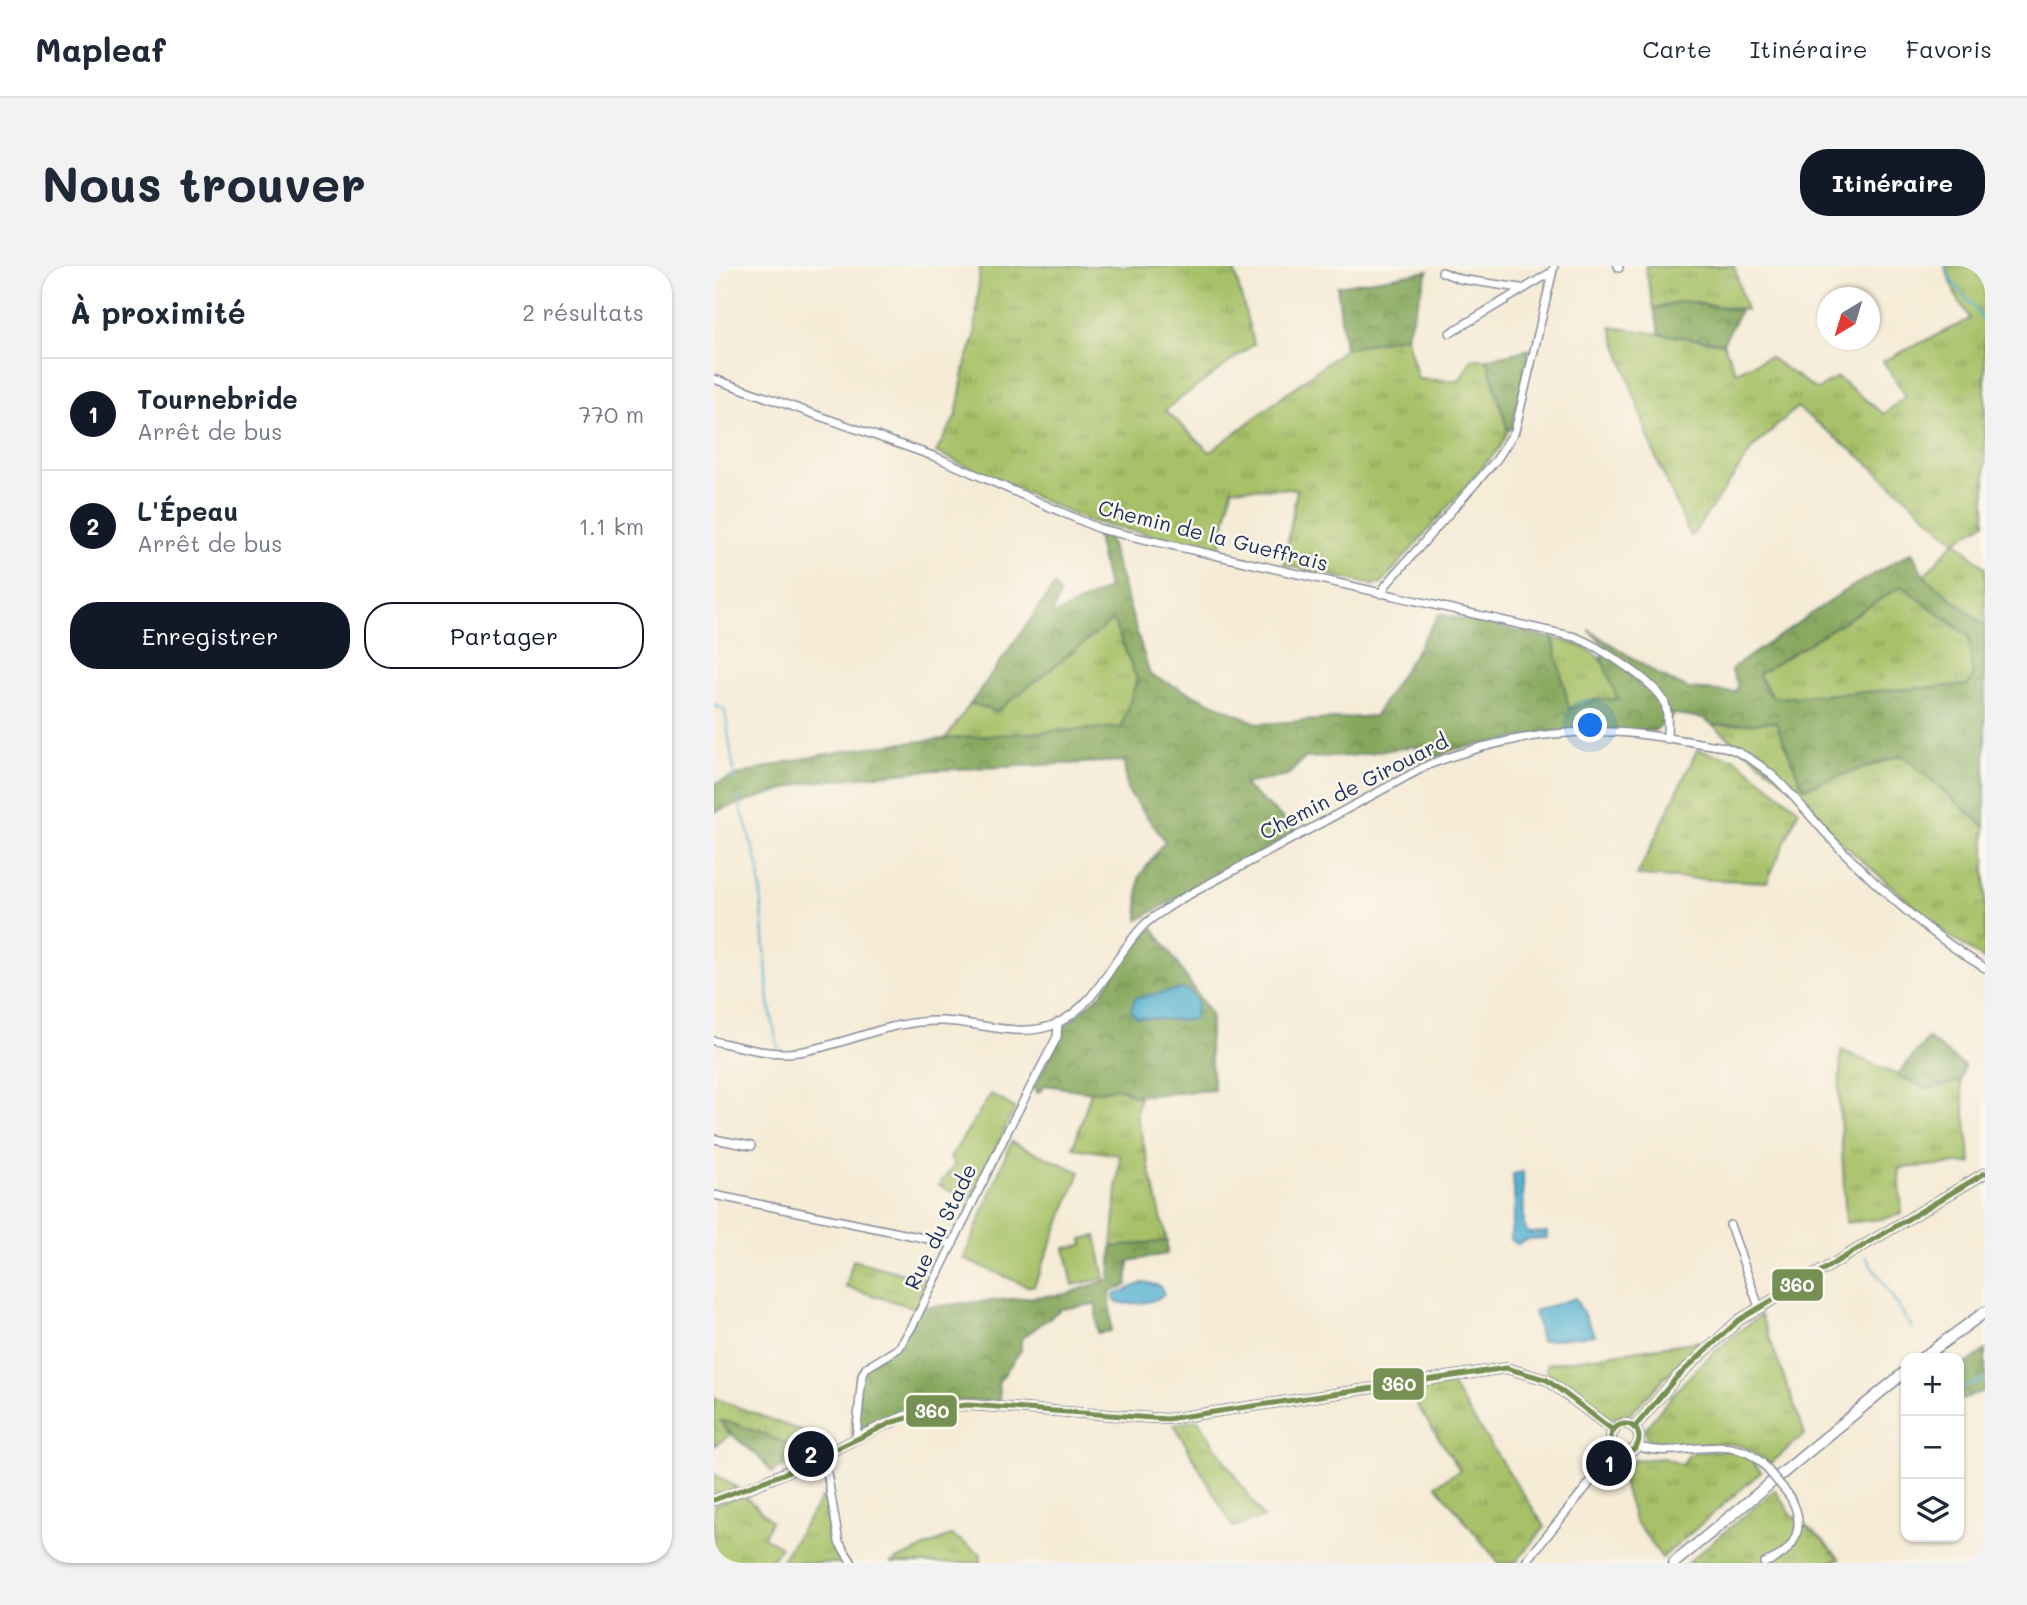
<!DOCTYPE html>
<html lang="fr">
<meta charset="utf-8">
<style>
:root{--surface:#fff;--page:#f2f2f3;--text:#1f2937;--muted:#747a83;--line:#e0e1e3;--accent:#111827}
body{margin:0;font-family:Mali,sans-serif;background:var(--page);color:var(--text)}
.controls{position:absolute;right:21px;bottom:21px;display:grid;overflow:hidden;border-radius:14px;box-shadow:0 2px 5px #0004}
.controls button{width:63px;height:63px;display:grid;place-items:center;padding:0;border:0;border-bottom:2px solid var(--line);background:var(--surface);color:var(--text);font:35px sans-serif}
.compass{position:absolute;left:1103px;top:21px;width:63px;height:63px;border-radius:50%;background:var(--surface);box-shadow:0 2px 5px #0004;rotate:218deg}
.you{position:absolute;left:877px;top:460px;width:24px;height:24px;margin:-18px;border:5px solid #fff;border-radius:50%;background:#1a73e8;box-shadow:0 0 0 10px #1a73e833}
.badge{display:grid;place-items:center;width:46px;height:46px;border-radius:50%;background:var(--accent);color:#fff;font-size:23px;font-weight:700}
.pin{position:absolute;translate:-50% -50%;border:4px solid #fff;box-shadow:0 2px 7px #0006}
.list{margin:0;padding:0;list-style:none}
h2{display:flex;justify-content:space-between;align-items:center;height:91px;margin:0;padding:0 28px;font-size:30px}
h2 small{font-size:23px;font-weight:400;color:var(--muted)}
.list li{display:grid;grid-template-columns:46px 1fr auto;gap:21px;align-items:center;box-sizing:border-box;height:112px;padding:0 28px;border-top:2px solid var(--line)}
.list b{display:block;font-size:26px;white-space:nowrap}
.list p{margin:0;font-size:23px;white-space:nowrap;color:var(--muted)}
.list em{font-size:23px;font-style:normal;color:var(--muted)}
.actions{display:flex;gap:14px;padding:21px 28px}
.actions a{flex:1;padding:16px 0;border:2px solid var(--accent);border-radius:28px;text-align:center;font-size:24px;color:var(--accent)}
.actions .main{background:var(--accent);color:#fff}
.icon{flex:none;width:38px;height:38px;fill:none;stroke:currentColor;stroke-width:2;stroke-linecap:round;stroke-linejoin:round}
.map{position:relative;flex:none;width:1271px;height:1297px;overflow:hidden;border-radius:28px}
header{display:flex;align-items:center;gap:42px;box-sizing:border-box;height:98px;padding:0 35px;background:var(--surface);border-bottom:2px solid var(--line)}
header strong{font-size:33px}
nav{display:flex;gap:38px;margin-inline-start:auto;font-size:24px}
.intro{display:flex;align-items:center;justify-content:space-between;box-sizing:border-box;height:168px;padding:0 42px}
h1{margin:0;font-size:49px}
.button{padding:18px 32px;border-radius:28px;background:var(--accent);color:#fff;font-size:24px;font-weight:700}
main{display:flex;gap:42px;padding:0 42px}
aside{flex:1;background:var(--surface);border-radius:28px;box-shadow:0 2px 5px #0004}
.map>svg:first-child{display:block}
</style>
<header>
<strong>Mapleaf</strong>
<nav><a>Carte</a><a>Itinéraire</a><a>Favoris</a></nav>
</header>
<div class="intro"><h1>Nous trouver</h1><a class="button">Itinéraire</a></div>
<main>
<aside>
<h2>À proximité<small>2 résultats</small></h2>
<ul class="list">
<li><span class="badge">1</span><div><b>Tournebride</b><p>Arrêt de bus</p></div><em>770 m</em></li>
<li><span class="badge">2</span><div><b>L'Épeau</b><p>Arrêt de bus</p></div><em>1.1 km</em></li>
</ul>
<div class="actions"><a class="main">Enregistrer</a><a>Partager</a></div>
</aside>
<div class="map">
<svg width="1271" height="1297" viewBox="0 0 1271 1297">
<defs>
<pattern id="grass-tufts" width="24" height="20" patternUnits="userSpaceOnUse" patternTransform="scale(1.75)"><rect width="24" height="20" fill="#a7c167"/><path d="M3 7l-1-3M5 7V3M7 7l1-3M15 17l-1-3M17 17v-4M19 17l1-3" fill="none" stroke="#879d58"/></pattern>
<pattern id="forest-crowns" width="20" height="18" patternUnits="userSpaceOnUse" patternTransform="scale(1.75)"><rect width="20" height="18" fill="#85a75c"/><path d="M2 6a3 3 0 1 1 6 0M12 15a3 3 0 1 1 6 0" fill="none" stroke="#6c884f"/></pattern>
</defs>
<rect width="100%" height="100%" fill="#fbf7ec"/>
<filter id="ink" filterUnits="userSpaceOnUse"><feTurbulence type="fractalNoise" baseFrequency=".0143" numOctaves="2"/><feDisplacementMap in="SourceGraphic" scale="14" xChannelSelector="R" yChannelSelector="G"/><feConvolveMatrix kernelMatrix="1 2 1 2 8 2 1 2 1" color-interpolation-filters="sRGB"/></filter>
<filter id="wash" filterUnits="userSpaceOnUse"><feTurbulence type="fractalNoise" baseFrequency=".00686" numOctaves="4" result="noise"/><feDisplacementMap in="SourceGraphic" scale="28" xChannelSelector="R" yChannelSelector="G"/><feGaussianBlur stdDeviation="1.57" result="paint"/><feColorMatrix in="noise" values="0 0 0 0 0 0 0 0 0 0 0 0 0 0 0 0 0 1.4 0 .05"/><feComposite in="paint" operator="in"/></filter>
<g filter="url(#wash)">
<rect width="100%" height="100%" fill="#f5ebd6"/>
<path fill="url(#grass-tufts)" stroke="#617862" stroke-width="2" d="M266,0H519L540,78L451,144L496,186L631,83L692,70L704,113L745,115L758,93H773L794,165L786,181L667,318L659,319L570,299L583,223L518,222L506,284L374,255L222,186L242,150L252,95L261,71Z
M931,0H1020L1032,44L968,35L940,43Z
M1231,0H1271V257L1242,275L1271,302V360L1210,310L1241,275L1149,193L1083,141L1039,182L977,271L941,190L897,61L1009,77L1022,106L1055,91L1103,124L1123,111L1170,148L1192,130L1169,95L1256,53L1241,28Z
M1188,319L1255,371L1259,411L1254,419L1060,432L1044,408Z
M399,354L423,413L408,461L230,474L257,437L282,445Z
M839,372C879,381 894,390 903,433H884L855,444Z
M1062,456L1090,522L1188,489L1271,561V694L1231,667L1121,571L1085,527L999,459Z
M983,484L1022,493L1085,544L1053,616L923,610Z
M1127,784L1215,823L1247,815L1257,897L1185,902L1188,948L1168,953L1132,957L1125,831Z
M406,822L420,830H426L422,847L453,975L398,981L406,889L359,882L377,826Z
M139,994L212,1014L201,1042L132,1021Z
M1047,1049L1091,1168L1057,1197C1045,1193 1038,1182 1024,1179C993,1173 962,1187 932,1171L931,1163C964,1119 1002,1080 1047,1049Z
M986,1075L913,1151L895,1152L832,1106L833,1098Z
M734,1114L831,1261L801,1297H785L722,1219L746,1204L691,1121Z
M0,1132L119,1177L90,1190L85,1182L7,1156L16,1169L0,1180Z
M484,1154L549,1252L519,1261L460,1158Z
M1015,1184L1034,1190L1047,1206L948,1292L920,1253L906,1207L919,1194L950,1192L968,1199L976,1187Z
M0,1208L23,1222L0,1230Z
M1061,1224L1078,1249L1108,1273L1126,1293L1112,1297H973Z
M30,1229L57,1255L50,1271L67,1281L55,1297H0V1239Z
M108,1231L113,1234L122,1285L133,1297H71L69,1292Z
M238,1269L267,1288V1297H176Z"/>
<path fill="url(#forest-crowns)" stroke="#506b5d" stroke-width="2" fill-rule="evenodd" d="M714,5L692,70L631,83L623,20Z
M968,35L1026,45L1009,77L946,68L940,43Z
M816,83L798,161L794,165L773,93Z
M382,266L394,270L436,409L545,458L661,450L725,348L839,372L855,443L884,433H903L887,390L894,383L875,364L945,409L975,423L1021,426L1024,420L1017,403L1130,325L1198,286L1210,310L1271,360V561L1188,489L1089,522L1062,456L999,459L989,452L960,448L940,465H844L741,483L708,497L701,480L636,490L591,492L573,510L529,518L584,565L424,654L425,611L451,575L413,524L410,495L203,505L90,517L0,546V518C119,472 281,470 408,461L423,413L399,354L282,446L257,437L340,320L346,328L338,350L394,323ZM1188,320L1255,371L1259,411L1254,419L1060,432L1052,424L1045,408Z
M439,661L497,749L495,780L500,824L420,830L406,822L377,826L331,819L324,827L320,822L351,760L387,728L409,694Z
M1214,772L1250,800L1247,815L1215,823L1183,809Z
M453,975V988L415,995L413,1019L396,1026L397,1065L383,1067L382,1038L347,1043L307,1073V1084L284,1117L286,1134L215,1136L174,1150L137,1168L144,1106L184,1073L201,1042L353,1028L396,1013L398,981Z
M1271,1084V1125L1245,1134V1103Z
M7,1155L20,1157L85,1182L90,1190L58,1207C42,1182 22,1178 7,1155Z"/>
<path fill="#a7c167" stroke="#617862" stroke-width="2" d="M277,828L301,842L256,935L225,919L241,898L236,892Z
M297,876L366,906L320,1020H313L250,993Z
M382,970L391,1012L359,1019L351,982L369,979L368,973Z"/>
<path fill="#52b0d0" stroke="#367097" stroke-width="2" d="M467,723L474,724L483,735L481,752C472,757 436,751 422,751L417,744L421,732Z
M809,906L810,960L814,967L833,966V972L814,973L803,978L796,973L801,940L799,908Z
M431,1016L446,1020L450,1028C440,1038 413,1040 401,1035L400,1029Z
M861,1032L881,1069L827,1075L820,1045Z"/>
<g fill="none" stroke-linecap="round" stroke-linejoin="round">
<path stroke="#52b0d0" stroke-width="2" d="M1232,0L1237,14L1271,55
M0,439L11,444L21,515
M24,531L45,603L55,737L64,782
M1152,991L1199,1063
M1245,1123L1271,1113"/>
</g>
</g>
<g filter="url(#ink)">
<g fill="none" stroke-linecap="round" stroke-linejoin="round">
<defs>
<path id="minor" d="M904,0L905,2
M728,6L746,13L806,22
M736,67L836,7
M0,113L222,191L386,263L861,371C882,379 940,415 950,435C955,446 953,461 953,473
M667,328L672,319L783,193L801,165L840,0
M0,775C26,781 57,790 84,786C133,779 177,753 229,755C266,756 308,774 344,757C386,736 399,690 431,658C441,649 454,642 465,634L714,499C772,476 835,464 898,466C935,467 974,476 1011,481C1059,497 1085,540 1119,575C1163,621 1216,669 1271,702
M0,873L37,880
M0,929L239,978
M1016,959L1045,1041
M142,1172L148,1110L152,1102L185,1082L199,1059L295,862L343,771L344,756
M923,1180C963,1195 1015,1164 1048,1197
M110,1189L125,1276L138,1297
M811,1297L903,1183
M1050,1297C1082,1286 1094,1260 1075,1229"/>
<path id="secondary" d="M897 1172a14 14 0 1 1 28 0a14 14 0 1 1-28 0Z
M920,1162L962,1112L1025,1054L1271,907
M0,1234C37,1222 74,1206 109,1189C160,1165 196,1141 254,1139L453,1153L792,1102L833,1114L900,1165"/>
<path id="primary" d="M1208,1092L1271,1046
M960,1297L1192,1105"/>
</defs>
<use href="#minor" stroke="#888d9a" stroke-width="10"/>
<use href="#secondary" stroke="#888d9a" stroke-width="12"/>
<use href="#primary" stroke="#888d9a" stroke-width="13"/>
<use href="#minor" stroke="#fff" stroke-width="7"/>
<use href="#secondary" stroke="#fff" stroke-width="10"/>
<use href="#primary" stroke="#fff" stroke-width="10"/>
<defs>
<path id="minor-bridge" d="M1048,1197L1075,1229"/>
</defs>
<use href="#minor-bridge" stroke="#888d9a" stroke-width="10" stroke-linecap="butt"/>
<use href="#minor-bridge" stroke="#fff" stroke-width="7"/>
<defs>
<path id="bus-1" d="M897 1172a14 14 0 1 1 28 0a14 14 0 1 1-28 0Z
M920,1162L962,1112L1025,1054L1271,907
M0,1234L69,1208L179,1156L233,1141L254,1139L453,1153L792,1102L833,1114L900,1165"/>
</defs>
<use href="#bus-1" stroke="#fbf7ec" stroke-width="10"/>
<use href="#bus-1" stroke="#768f53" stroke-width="5"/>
</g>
</g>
<g text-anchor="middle" stroke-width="5" stroke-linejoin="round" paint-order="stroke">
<g font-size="21" fill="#1b2f5e" stroke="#fbf7ec">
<text transform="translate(499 270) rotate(14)" y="7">Chemin de la Gueffrais</text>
<text transform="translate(640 521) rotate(-27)" y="7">Chemin de Girouard</text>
<text transform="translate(227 961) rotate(-64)" y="7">Rue du Stade</text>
</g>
</g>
<g stroke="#fbf7ec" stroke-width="2.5">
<rect x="1057" y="1002" width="53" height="34" rx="7" fill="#768f53"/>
<rect x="658" y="1101" width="53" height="34" rx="7" fill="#768f53"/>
<rect x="191" y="1128" width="53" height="34" rx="7" fill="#768f53"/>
</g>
<g font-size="19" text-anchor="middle" font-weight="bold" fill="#fff">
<text x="1083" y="1026">360</text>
<text x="685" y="1125">360</text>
<text x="218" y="1152">360</text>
</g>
</svg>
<div class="controls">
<button>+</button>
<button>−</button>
<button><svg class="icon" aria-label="layers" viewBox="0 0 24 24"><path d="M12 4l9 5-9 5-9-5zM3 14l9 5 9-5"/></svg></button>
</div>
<svg class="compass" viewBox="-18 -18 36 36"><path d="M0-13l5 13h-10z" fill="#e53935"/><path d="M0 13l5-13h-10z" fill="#747a83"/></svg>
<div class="you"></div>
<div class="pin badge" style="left:895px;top:1197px">1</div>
<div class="pin badge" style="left:97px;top:1188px">2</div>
</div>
</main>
